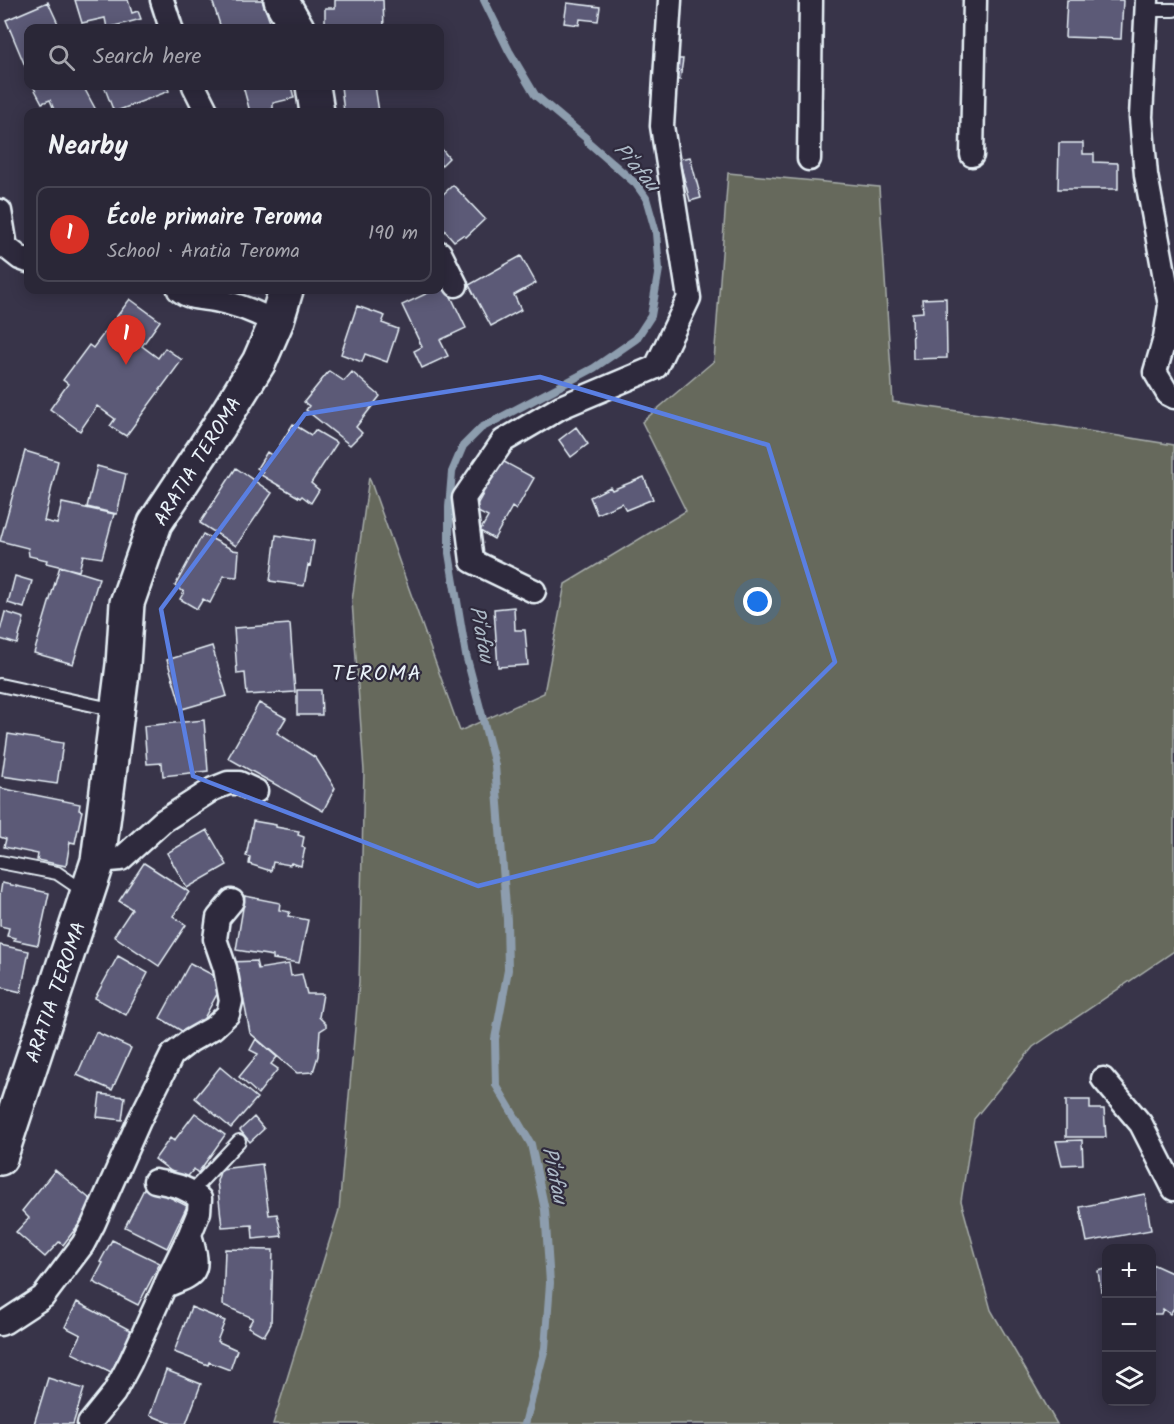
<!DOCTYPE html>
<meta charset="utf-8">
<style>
:root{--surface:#2a2737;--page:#322f3f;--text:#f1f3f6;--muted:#a5a5ad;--line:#464452;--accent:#d93025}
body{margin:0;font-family:Kalam,sans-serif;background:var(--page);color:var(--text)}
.controls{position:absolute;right:18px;bottom:18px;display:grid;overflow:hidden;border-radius:12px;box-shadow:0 3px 15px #0003}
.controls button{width:54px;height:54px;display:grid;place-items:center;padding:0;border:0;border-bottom:2px solid var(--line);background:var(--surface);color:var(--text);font:30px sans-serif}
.you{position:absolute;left:758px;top:602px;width:21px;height:21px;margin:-15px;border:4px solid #fff;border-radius:50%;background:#1a73e8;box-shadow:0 0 0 9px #1a73e833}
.badge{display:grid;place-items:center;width:39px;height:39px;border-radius:50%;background:var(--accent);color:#fff;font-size:20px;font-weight:700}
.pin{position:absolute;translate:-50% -50px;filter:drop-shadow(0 2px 3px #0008)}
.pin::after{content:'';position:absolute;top:32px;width:21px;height:18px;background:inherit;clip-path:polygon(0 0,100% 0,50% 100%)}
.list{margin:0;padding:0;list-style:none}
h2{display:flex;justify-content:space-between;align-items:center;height:78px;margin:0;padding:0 24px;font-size:26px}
h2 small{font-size:20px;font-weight:400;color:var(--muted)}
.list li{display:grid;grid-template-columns:39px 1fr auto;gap:18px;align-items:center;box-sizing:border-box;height:96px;margin:0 12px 12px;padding:0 12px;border:2px solid var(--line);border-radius:12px}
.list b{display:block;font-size:22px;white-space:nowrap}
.list p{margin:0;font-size:20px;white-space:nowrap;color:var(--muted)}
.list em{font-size:20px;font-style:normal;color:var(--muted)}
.icon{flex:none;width:33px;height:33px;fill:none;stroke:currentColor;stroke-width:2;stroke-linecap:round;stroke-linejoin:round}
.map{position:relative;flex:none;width:1174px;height:1424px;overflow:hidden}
.search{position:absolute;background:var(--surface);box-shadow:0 3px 15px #0003;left:24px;top:24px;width:420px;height:66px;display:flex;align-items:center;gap:15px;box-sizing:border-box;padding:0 21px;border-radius:12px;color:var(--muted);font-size:22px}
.panel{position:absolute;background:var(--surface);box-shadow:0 3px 15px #0003;left:24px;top:108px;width:420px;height:186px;border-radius:12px}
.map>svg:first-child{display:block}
</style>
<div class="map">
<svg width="1174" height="1424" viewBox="0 0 1174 1424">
<rect width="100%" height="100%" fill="#383449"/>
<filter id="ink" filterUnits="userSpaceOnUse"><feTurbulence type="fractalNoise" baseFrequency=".0167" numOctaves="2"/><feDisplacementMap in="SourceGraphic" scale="12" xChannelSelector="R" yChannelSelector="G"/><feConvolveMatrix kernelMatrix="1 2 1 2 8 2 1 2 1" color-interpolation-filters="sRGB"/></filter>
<g filter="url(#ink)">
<path fill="#66695b" stroke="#a7adaa" stroke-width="1.5" d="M728,173L879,187L893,402L1008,418L1174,445V951L1033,1047L974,1119L961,1201L991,1310L1057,1424H273L339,1210L359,982L364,771L352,601L369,477L460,731L544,693L565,584L686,511L642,422L714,361Z"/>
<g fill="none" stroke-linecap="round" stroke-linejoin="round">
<path stroke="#8d9dae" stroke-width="8" d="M484,0L509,51L535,95L586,138L588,142L636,184L646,198L656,233L659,269L651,316L636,339L594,368L481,428L463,446L452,472L449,507V553L466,655L495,765L507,920L508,970L495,1039L496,1085L531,1144L545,1210L550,1283L545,1348L525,1424"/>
</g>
<path fill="#5b5a77" stroke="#e8f1f8" stroke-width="1.5" d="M75,0H128L132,13L138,11L141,19L107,28L105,18L82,23Z
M212,0H262L270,22L253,28H221Z
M335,0H383L384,28H325V8H335Z
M1067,0H1123L1121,39L1065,37Z
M48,2L60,28H28V73L6,20Z
M567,3L600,7L598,21L580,19L579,25L564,23Z
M674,59H683L680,80L672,79Z
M33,86H83L97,112H55L50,100L42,103Z
M104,86H167L169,91L114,112Z
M243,86H291L294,98L273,103V109L260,112H250Z
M341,86H375L379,112H344Z
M1059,143H1083V154H1094V162L1118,163V189H1058Z
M440,147L449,158L440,167Z
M690,157L701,198L690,201L679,159Z
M453,185L485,219L466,237L463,235L454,241L440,225V197Z
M521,256L536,283L514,295L521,310L491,326L469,285Z
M445,284L466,328L440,340L448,356L422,368L414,351L422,347L402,305L434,290H440V287Z
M946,298L947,358L913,359L912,313L923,312L922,299Z
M130,299L160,321L142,346L158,358L165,348L182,360L126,436L110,426L115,419L97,406L80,431L50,409L68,384L63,380L89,345L93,348Z
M357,306L385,316L382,323L398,329L387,362L365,354L362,362L341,354Z
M329,371L344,381L352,372L380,396L356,427L362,433L350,445L306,410L309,406L304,402Z
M293,424L311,435L315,430L337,443L311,483L319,490L311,503L302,496L300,498L261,475L263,472L257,468L267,452L273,456Z
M576,427L588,444L571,457L559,440Z
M25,451L58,461L44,521L57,524L62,503L114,514L102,558L83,555L79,571L46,563L47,560L29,556L28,548L0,541Z
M495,457L534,478L516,510L512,507L494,539L480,531L488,517L474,510L483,494L477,491Z
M97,466L126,474L117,514L87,507Z
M236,468L272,493L236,546L200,523Z
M644,477L653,499L626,510L622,503L597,514L590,497L610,487L612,490Z
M203,534L233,550L239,551L237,577L224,576L210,603L203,599L197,609L180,599L184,592L175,586Z
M276,535L314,541L310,566L308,565L304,586L270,581Z
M60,566L99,578L73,664L34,653Z
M15,576L32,581L24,608L8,603Z
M514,607L515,630H525L528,665L498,667L494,609Z
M5,612L24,618L17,644L0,639V631Z
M290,624L295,692L247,695L245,673L237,674L234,628Z
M212,646L227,696L182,709L167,660Z
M297,690H321L322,715H297Z
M259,703L286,718L277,733L316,758L335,788L323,811L228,758Z
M204,720L208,771L163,776L162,763L147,764L144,726Z
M8,734L63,743L57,784L2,776Z
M0,788L80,804L79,810L82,811L75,843L70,842L66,866L37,860L38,854L4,847L6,839L0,837Z
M253,821L276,825V827L299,831L298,835L304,837L302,847L305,848L301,866L291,863L290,865L273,862L271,871L249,864L250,857L246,856Z
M207,830L227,865L187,888L167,853Z
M144,863L189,892L173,916L186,925L159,966L114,936L132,909L119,901Z
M2,883L49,893L38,945L14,940L15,938L7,936L9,928L0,926V895Z
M245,896L280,903L279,910L290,912L288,916L308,920L299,963L273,959V956L236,950Z
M0,945L29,951L21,992L0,987Z
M118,956L148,973L126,1015L95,998Z
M256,961L258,969L289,964L291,976L302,974L307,994H323L319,1017L326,1024V1027L320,1031L318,1056L313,1072L297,1073L250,1033L241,986L230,962Z
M190,963L224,981L202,1022L200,1020L190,1036L160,1018Z
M96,1032L131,1048L112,1090L77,1075Z
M256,1039L277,1057L271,1064L278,1069L258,1094L239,1077L258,1054L250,1050Z
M220,1067L257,1098L231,1128L195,1098Z
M100,1094L125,1097L122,1120L97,1117Z
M1066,1100H1090V1109H1104L1106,1137H1066Z
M195,1113L225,1135L198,1173L194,1169L184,1181L155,1159L170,1138L174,1141Z
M254,1117L264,1129L250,1142L240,1130Z
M1082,1140L1083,1164L1062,1165L1056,1141Z
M262,1164L269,1215L277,1214L282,1236L253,1239L252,1225L222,1227L217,1181L221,1169Z
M55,1170L95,1203L63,1245L59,1242L45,1257L16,1232L29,1218L22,1211Z
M146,1185L187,1206L167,1248L125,1227Z
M1145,1194L1151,1230L1087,1242L1080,1207Z
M112,1240L160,1263L138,1305L93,1282L103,1263L100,1262Z
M225,1249L273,1250L271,1324L264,1336L248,1327L253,1318L223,1305Z
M1152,1264L1174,1274V1308L1170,1314L1163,1309L1161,1314H1152Z
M1106,1269V1290L1101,1291L1098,1271Z
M77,1302L132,1331L111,1372L72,1353L81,1335L65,1327Z
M191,1307L225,1321L217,1341L237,1350L230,1370L209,1362L208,1365L174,1352Z
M166,1370L201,1384L186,1424H172L150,1415Z
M48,1378L84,1389L73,1424H34Z"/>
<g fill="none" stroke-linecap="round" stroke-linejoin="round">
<defs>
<path id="service" d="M1147,10H1174
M0,685L116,710
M0,862L57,873L85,892
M192,1191L239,1141"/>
<path id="minor" d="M162,0L171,28
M1147,0L1141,117L1146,175L1170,305L1165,338L1155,372L1168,394L1174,397
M194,86L207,112
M972,155L975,0
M809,159L811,0
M0,211L6,247L20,258L28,261
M440,253L456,285
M179,290C191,300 205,297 219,301C239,305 258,313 276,323
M534,591L472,561L464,498L503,441L561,407L656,367L689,298L662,126L670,0
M98,861L121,859L163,821L213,789L228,783H239L256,791
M1103,1079L1141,1124L1174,1189
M165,1287C172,1282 181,1281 188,1276C202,1268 193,1248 190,1234
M0,1324L5,1322L43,1297L83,1244L93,1225L139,1121L172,1055L190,1041L213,1028L228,1014L231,1001L225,968L215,939L218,918L232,901
M89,1424L114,1393L130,1363L169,1277L190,1234L199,1212L200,1199C186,1186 173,1185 155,1181"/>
<path id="secondary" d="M281,0L297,28
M313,86L317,112
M0,1158L98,861L123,665L127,603L155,523L218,428L259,362L276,323L286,290"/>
</defs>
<use href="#service" stroke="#e8f1f8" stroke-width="16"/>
<use href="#minor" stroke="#e8f1f8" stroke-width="27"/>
<use href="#secondary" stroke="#e8f1f8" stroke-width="38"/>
<use href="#service" stroke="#2f2a3d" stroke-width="12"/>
<use href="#minor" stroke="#2f2a3d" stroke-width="22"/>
<use href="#secondary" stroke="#2f2a3d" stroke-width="33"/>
</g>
</g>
<path fill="none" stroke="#5a7fe2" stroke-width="4.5" stroke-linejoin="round" d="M540,377L768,445L835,662L654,841L478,886L193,776L161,609L305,414Z"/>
<g text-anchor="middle" stroke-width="4.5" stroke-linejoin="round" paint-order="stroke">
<g font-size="20" fill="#e8f1f8" stroke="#2f2a3d">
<text transform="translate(197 461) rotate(-58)" y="7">ARATIA TEROMA</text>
<text transform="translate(55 992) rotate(-71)" y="7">ARATIA TEROMA</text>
</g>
<g font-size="21" font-style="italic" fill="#acb9c6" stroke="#2f2a3d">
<text transform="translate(637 167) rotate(49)" y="7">Pi'afau</text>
<text transform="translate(482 634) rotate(79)" y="7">Pi'afau</text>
<text transform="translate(555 1175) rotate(78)" y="7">Pi'afau</text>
</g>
<g font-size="22" letter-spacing="1.5" fill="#e8f1f8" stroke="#2f2a3d">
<text x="377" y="680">TEROMA</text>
</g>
</g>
</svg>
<div class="controls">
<button>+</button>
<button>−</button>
<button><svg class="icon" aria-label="layers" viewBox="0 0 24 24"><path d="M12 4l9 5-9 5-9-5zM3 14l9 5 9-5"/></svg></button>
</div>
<div class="you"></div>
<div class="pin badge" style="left:126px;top:365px">1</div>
<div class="search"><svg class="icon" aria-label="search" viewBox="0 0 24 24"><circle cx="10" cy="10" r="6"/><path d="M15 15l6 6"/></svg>Search here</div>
<section class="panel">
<h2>Nearby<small></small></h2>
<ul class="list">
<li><span class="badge">1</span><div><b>École primaire Teroma</b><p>School · Aratia Teroma</p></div><em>190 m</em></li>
</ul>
</section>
</div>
